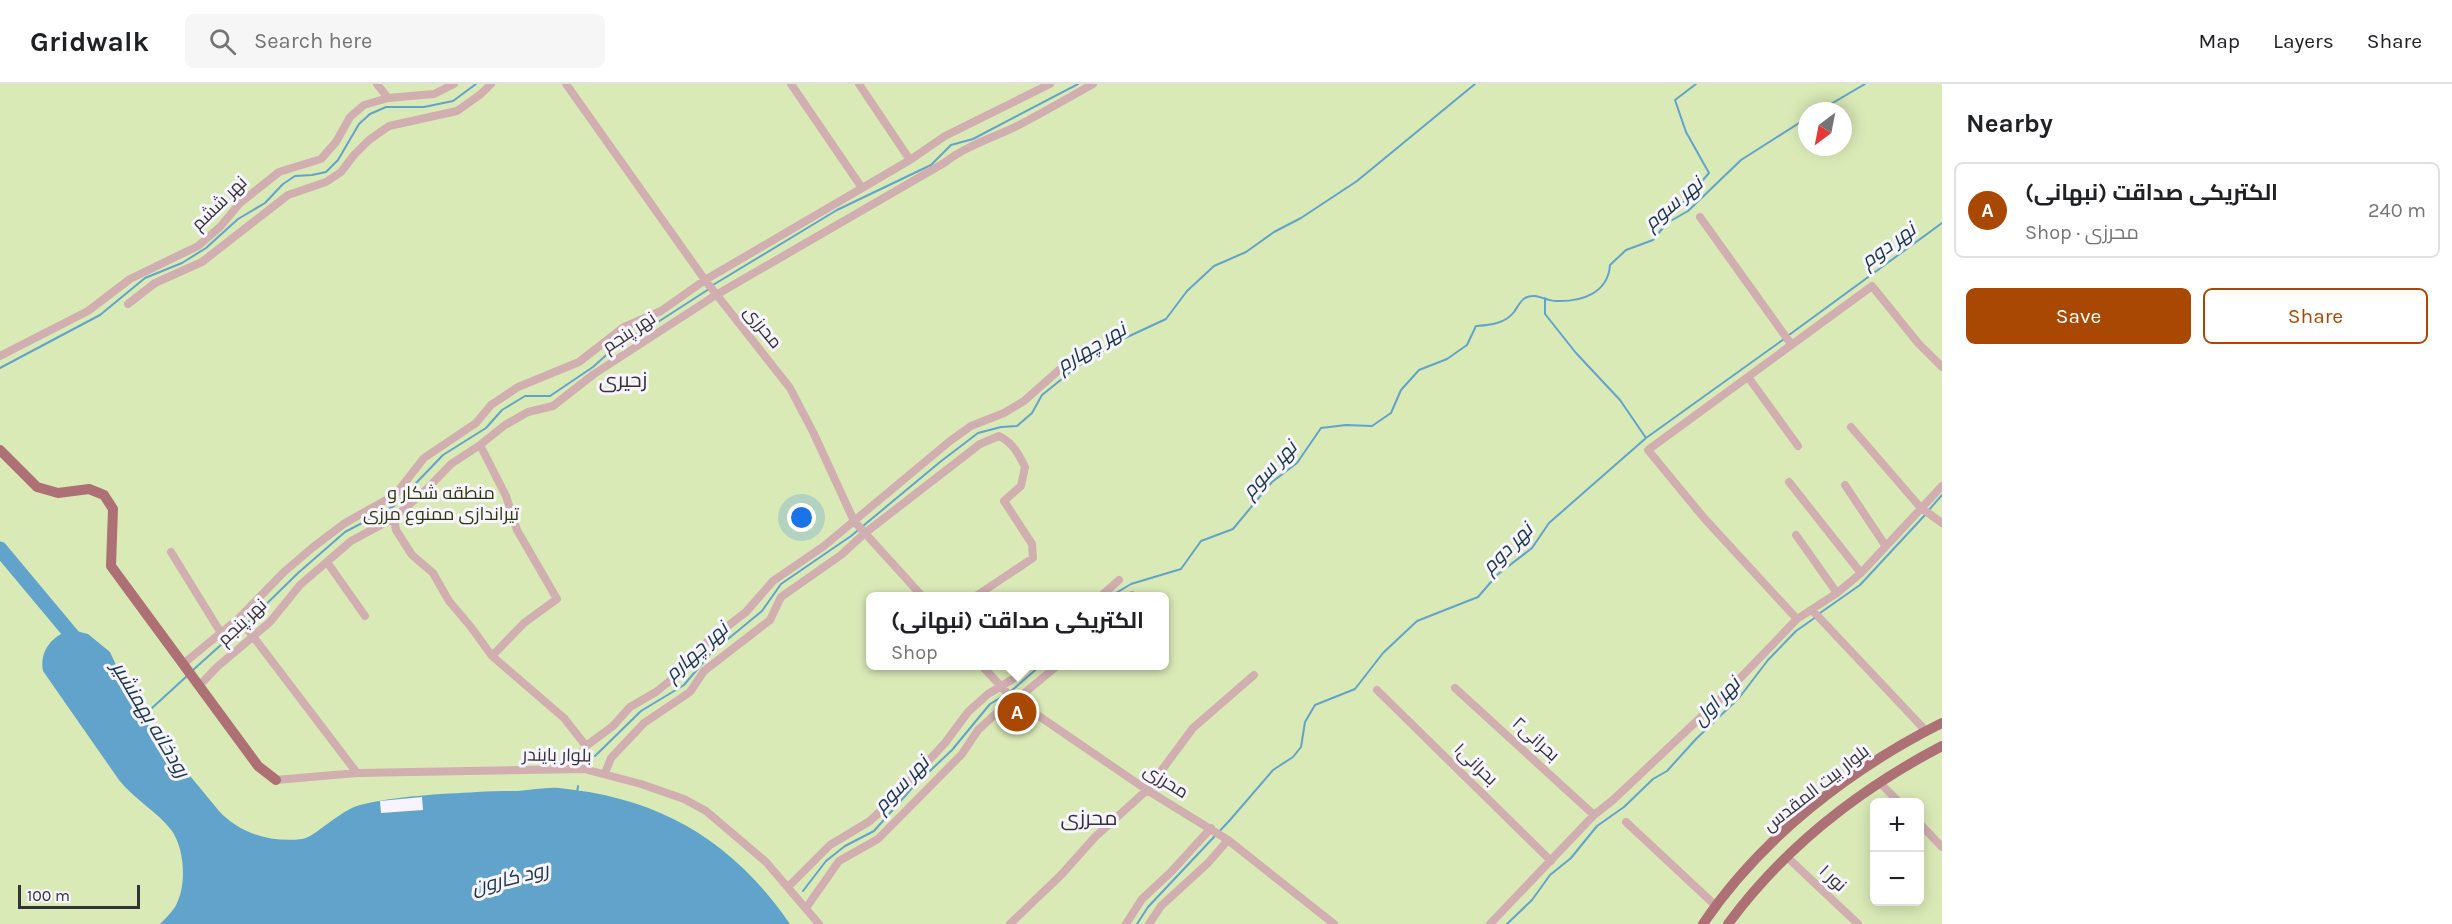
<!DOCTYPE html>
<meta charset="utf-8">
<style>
:root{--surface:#fff;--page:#f6f6f6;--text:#202124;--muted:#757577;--line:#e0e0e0;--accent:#a94803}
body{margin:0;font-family:Karla,Cairo,sans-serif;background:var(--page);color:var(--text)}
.controls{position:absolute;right:18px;bottom:18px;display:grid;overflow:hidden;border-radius:9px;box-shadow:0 3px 15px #0003}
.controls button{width:54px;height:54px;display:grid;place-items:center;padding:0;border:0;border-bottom:2px solid var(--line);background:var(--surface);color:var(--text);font:30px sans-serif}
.compass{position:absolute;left:1798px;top:18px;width:54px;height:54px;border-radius:50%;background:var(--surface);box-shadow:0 3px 15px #0003;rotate:212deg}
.scale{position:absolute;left:18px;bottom:15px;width:122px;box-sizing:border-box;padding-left:6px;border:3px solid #333236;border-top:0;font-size:16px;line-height:21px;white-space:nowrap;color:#333236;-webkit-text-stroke:4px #f7f4fe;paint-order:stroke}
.you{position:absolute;left:802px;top:434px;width:21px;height:21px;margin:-15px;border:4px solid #fff;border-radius:50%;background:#1a73e8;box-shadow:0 0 0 9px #1a73e833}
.badge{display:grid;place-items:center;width:39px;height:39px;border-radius:50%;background:var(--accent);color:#fff;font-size:20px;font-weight:700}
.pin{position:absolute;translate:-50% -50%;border:3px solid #fff;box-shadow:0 2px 6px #0006}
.popup{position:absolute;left:866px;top:508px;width:303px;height:78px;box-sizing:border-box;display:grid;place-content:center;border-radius:9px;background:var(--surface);filter:drop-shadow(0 2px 4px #0005);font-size:20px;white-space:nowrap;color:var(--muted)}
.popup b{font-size:22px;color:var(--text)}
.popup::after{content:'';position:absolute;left:50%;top:100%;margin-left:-12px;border:12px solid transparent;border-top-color:var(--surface)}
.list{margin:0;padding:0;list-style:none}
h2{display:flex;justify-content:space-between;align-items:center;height:78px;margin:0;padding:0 24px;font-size:26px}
h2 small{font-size:20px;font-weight:400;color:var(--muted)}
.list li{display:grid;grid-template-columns:39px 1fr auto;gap:18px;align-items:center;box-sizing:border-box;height:96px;margin:0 12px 12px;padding:0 12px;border:2px solid var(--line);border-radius:9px}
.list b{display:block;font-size:22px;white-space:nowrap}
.list p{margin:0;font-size:20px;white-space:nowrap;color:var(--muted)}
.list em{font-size:20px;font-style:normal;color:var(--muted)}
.actions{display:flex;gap:12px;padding:18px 24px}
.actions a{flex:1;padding:14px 0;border:2px solid var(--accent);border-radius:9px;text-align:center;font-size:21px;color:var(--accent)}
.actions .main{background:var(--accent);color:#fff}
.icon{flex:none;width:33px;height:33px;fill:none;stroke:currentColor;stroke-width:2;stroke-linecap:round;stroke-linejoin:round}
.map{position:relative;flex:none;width:1942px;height:840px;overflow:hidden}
header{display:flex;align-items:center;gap:36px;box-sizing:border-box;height:84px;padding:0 30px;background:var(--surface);border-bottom:2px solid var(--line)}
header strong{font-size:28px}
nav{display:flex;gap:33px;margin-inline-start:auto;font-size:21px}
.search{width:420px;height:54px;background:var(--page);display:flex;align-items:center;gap:15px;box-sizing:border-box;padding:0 21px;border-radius:9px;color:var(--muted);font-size:22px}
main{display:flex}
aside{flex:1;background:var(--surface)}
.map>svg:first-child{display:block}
</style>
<header>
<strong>Gridwalk</strong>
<div class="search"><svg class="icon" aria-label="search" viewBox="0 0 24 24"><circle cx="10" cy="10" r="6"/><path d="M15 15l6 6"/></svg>Search here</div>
<nav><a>Map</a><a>Layers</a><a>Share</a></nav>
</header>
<main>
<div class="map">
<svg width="1942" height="840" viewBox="0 0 1942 840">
<rect width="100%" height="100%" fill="#f7f4fe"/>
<path fill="#daeab7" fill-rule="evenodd" d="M0,0H1942V840H0ZM1807,27H1843V63H1807ZM870,512H1164V582H870ZM1874,718H1920V818H1874Z"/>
<path fill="#61a3cb" d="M72,546L88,550L110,568L139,630L219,727C239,749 271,759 302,755C314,754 340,726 360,721C394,712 442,710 477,708C491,707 505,707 518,707C532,706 546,703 559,704C660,714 732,756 790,840H160C165,835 171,829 175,823C187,803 185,766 172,747C159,729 134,715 119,696L43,587C39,567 53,550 72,546Z"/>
<path fill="#f7f4fe" d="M422,713L423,726L381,729L380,717Z"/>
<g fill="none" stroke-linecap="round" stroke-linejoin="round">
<path stroke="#61a3cb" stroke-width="2" d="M1819,27L1865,0
M1667,139V128L1685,117L1709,89L1686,48L1675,16L1696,0
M713,201L837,126L931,81L951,61L973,55L1078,0
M1545,214V230L1576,269L1620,316L1646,354
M1789,251L1942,139
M0,284L100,231L145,194L182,179L206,164L238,135L265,119L283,100L295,92L312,91L326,88L338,76L359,40L370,30L386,23H424L453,17L476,0
M1928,427L1942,411
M1111,512L1131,500L1181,485L1201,457L1233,445L1272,398L1297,379L1321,344L1346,341L1372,342L1391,329L1401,306L1419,286L1447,275L1467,261L1476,242C1489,241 1505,240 1514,228C1517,224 1520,217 1525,214C1536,208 1545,217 1556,217C1582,218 1608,209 1610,181L1626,166L1653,156L1667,139L1688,127L1741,76L1807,34
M1820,529L1860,501L1925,431
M247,539L298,489L345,448L394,422L443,371L486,344L502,326L525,312H550L593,283L624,255L644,247L709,205
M193,586L242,542
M1010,608L1040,582
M140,635L187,592
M595,672L641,627L684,601L711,569L762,527L781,500L851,452L940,378L978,349L1001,343L1017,342L1032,329L1042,311L1078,282L1123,255L1166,235L1187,207L1214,182L1246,168L1274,148L1301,134L1357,97L1475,0
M577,709L578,702
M803,807L826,777L845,762L874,747L913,703L952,666L990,620L1005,611
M1137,840L1148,823L1230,736L1273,686L1293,673L1301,663L1305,638L1315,621L1355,605L1383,569L1417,537L1478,513L1497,491L1532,464L1549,439L1646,354L1784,255
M1507,840L1532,816L1550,791L1571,774L1597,742L1624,723L1653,695L1667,687L1696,655L1739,614L1768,576L1796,547L1816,533"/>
<path stroke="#61a3cb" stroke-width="15" d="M0,465L81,562"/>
<path stroke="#d1aeb0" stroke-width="8" d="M377,0L388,14
M566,0L705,196L790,304L814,350L854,437L922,512
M791,0L862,104
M859,0L910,76
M1700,133L1791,260
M128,220L155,199L202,178L288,111L326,98L341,88L354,71L369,56L389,42L457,27L481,10L491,0
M0,272L88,227L130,195L198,162L220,143L240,119L279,88L321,75L336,58L350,33L364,21L388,14L434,10L454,0
M1748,293L1798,362
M1851,343L1920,423L1942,439
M480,361L506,412L517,446L557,515L524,539L492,572L564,634L586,662
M1789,398L1861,489
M1845,401L1885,461
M394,434L396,446L412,471L433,489L449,517L471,543L492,572
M1796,451L1837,509
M171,468L221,549
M327,478L365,532
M1101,512L1119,496
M1130,512L1132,511
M1812,526L1926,647
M239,534L357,689
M1797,535L1704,434L1648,366L1872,202L1918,259L1942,283
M183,580L239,534L284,488L312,464L345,439L395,411L424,374L476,339L491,321L518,303L579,278L624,243L661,227L705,196L910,76L945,52L1050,0
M982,582L1011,613L1147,706L1228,756L1334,840
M199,602L217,583L270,538L300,501L351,457L394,434L428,404L451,380L480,361L505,341L528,328L553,322L594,290L716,211L944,79C967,61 993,54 1019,41C1044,28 1068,14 1093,0
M1455,604L1594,731
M1377,606L1551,777
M579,685L580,672L586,662L613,642L630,623L656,608L677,591L707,558L746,528L773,497L824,462L950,357L971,342L1004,329L1024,317L1059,286
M605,689L611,674L644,639L690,608L704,587L770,536L781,513L841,471L865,449L980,360L999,352C1013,359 1018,369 1025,383L1021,402L1004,417L1032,460L1033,474L976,512
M276,696L357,689L584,685L641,700L684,715L706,727L766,778L819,840
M1880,699L1899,718
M1626,738L1716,822
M1920,740L1942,763
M1786,772L1858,840
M789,802L830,761L870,737L891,717L945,659L968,628L988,610L1013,595L1029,582
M806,824L839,777L878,755L962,670L978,646L1001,625L1016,616L1057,582
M1010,840L1062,790L1095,753L1147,706L1193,644L1254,591
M1126,840L1142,815L1171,788L1211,744
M1149,840L1161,822L1208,779L1228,756
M1490,840L1594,731L1613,716L1719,616L1797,535L1837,509L1861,489L1942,402"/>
<path stroke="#ad7175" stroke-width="10" d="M0,366L37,403L58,409L89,405L104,411L113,425L111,482L258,682L276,696
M1703,840C1761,754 1850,685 1942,639
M1728,840C1784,764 1858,706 1942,662"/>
</g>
<g text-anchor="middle" stroke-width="6" stroke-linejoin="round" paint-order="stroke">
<g font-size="18" fill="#333236" stroke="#f7f4fe">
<text transform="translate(219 119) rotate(-44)" y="6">نهر ششم</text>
<text transform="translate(763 243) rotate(51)" y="6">محرزی</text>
<text transform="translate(629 248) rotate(-33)" y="6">نهر پنجم</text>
<text transform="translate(242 538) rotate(-43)" y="6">نهر پنجم</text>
<text transform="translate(1536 655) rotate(42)" y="6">بحرانی۲</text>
<text transform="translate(557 671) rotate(1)" y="6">بلوار بایندر</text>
<text transform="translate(1476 680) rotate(44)" y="6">بحرانی۱</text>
<text transform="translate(1166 697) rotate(32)" y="6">محرزی</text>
<text transform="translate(1816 704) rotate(-38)" y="6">بلوار بیت المقدس</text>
<text transform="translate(1833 794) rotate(43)" y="6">نور ۱</text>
</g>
<g font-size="18" fill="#2c3806" stroke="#f7f4fe">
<text x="441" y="415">منطقه شکار و<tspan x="441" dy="21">تیراندازی ممنوع مرزی</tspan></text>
</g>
<g font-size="20" font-style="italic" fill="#173647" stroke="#f7f4fe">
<text transform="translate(1673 119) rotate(-40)" y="7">نهر سوم</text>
<text transform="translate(1888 161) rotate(-36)" y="7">نهر دوم</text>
<text transform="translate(1091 263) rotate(-31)" y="7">نهر چهارم</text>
<text transform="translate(1269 385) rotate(-47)" y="7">نهر سوم</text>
<text transform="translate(1507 464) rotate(-45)" y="7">نهر دوم</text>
<text transform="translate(696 567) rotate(-42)" y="7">نهر چهارم</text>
<text transform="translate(1716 617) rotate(-46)" y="7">نهر اول</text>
<text transform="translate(151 635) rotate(59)" y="7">رودخانه بهمنشیر</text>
<text transform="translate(901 700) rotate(-46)" y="7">نهر سوم</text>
<text transform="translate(510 794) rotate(-14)" y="7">رود کارون</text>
</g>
<g font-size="21" fill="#333236" stroke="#f7f4fe">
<text x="623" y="303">زحیری</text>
<text x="1089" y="741">محرزی</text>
</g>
</g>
</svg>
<div class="controls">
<button>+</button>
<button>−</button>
</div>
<svg class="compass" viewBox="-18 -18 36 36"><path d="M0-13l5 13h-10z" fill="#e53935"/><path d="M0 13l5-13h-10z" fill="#757577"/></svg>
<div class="scale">100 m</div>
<div class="you"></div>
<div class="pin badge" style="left:1017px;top:628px">A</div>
<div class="popup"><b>الکتریکی صداقت (نبهانی)</b>Shop</div>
</div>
<aside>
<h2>Nearby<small></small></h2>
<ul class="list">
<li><span class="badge">A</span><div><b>الکتریکی صداقت (نبهانی)</b><p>Shop · محرزی</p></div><em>240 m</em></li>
</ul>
<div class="actions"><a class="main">Save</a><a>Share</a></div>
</aside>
</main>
